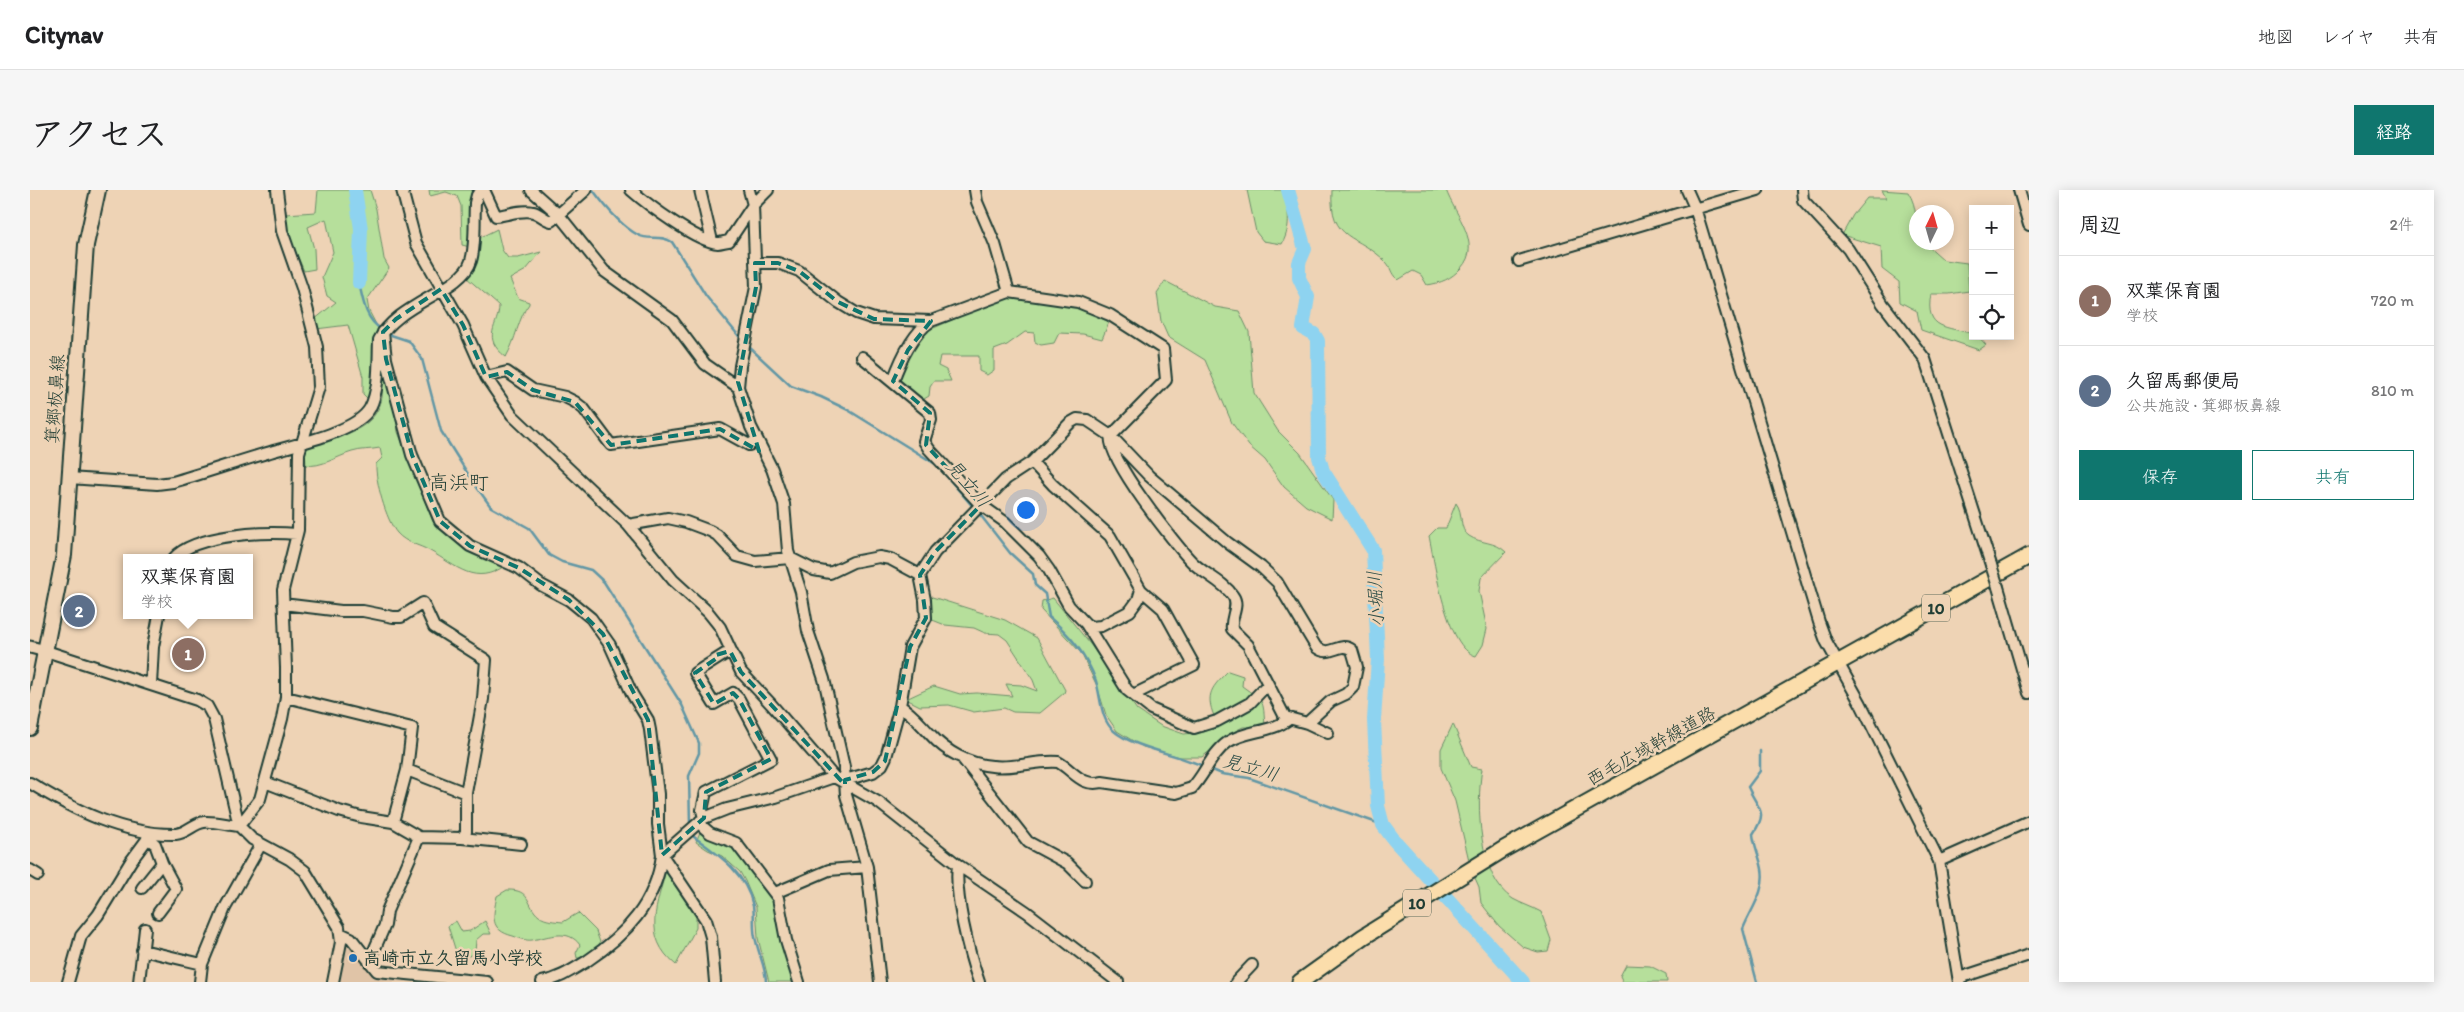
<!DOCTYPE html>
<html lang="ja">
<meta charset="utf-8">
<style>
:root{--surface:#fff;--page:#f6f6f6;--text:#202124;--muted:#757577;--line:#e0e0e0;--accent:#0f766e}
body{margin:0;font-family:Itim,"Klee One",sans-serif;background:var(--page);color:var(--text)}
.controls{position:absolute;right:15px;top:15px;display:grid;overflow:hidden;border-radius:0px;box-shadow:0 2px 12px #0003}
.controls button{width:45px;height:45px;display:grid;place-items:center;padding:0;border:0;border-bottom:1px solid var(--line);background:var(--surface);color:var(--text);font:25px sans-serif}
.compass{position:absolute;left:1879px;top:15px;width:45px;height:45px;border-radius:50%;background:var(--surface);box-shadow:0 2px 12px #0003;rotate:5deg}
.you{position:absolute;left:995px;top:319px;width:18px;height:18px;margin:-12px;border:4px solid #fff;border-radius:50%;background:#1a73e8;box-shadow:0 0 0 8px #1a73e833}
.badge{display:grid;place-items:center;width:32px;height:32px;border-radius:50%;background:var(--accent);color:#fff;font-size:16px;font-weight:700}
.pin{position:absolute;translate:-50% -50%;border:2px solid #fff;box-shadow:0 1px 5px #0006}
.popup{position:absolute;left:93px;top:364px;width:130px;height:65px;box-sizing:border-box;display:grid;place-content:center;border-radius:0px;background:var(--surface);filter:drop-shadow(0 1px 4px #0005);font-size:16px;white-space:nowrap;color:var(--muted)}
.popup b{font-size:19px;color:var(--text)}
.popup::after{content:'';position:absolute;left:50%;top:100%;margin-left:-10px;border:10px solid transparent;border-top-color:var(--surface)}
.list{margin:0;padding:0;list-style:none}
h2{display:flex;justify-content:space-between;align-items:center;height:65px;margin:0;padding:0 20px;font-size:21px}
h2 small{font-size:16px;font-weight:400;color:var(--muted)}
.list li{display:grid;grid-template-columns:32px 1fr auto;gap:15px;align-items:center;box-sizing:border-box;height:90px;padding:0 20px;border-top:1px solid var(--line)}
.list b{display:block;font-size:19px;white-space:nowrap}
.list p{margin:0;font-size:16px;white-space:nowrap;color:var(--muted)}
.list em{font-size:16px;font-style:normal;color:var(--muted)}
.actions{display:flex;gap:10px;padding:15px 20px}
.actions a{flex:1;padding:11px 0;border:1px solid var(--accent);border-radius:0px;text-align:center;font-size:18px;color:var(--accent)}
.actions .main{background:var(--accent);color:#fff}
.icon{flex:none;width:28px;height:28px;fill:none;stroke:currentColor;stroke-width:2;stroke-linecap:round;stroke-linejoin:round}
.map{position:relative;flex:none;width:1999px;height:792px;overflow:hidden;border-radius:0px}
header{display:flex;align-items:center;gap:30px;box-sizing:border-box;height:70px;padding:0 25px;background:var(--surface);border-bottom:1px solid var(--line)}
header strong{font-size:24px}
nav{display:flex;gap:28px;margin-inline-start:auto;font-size:18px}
.intro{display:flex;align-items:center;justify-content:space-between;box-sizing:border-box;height:120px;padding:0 30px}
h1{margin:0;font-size:35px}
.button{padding:12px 22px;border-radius:0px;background:var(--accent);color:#fff;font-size:18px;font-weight:700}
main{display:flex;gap:30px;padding:0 30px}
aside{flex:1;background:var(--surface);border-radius:0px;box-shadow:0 2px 12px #0003}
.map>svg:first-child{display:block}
</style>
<header>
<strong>Citynav</strong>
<nav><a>地図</a><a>レイヤ</a><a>共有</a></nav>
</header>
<div class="intro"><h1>アクセス</h1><a class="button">経路</a></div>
<main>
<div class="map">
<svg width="1999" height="792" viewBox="0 0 1999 792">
<rect width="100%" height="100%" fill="#eed3b5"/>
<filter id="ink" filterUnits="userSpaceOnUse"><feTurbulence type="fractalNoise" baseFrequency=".02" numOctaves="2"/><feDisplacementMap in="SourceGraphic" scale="10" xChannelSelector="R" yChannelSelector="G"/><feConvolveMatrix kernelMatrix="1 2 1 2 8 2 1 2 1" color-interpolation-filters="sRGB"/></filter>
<g filter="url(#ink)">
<path fill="#e0c4a7" d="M316,753H319L345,782L439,792H307Z"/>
<path fill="#b6df9b" stroke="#6a8e68" d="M288,0H340L346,19L354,69L359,78L337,110L339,121L350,142L342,204L337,208L333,204V187L318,135L286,139L284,130L306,112L297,106L292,87L303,62L296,29L278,37L284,59L285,79L274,81L257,42L255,24L286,22Z
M399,0H445L440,57L432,55L431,16L427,6L416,2L400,6Z
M1217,0H1254C1258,20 1262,35 1252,54L1233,51L1226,42Z
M1302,0H1416C1425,25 1453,54 1431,78C1421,89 1411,93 1397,95L1391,85L1383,81L1368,90C1359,82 1362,78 1356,72C1328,43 1299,53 1302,0Z
M1852,0L1878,2C1888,17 1886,35 1886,52L1895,53L1914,70L1937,73L1939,101L1919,104H1901C1894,141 1918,136 1943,144V146H1948L1956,155L1949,160L1891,140L1887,121L1870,112L1869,92L1852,79L1851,57L1812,45L1823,25L1837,8H1856Z
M467,39L472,60L478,68H488L511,62L496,80L480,89L488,108L499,112V114C488,128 486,150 476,167C450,147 469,136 469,116L436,87L447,49Z
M1135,91L1185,117L1209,121L1219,142L1224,203L1248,241L1270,263L1303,310L1302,329L1276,316L1254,297L1235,270L1219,256L1202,233L1175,170L1138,147L1131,131L1127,103Z
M978,106L1045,115L1079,132L1072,149L1053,144L1029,143L1024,153L1011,155L1005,152L1004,143L995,142L977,155L964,160V180L957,185L949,181V166H910L908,176L916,180L921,191H904L900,197L899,206L894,209H888L869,193L868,184L892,143Z
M353,180L363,209L368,242L403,332L428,352L476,375C445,397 427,376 400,361C388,354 377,354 367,343C356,330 345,290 346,274L352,268L350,258C340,260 331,259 322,262C308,266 290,278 276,275L275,259C301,247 338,245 350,215C355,203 350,191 353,180Z
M1426,313C1434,323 1428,339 1439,346C1451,354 1465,351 1476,362L1451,388L1449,401L1457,439L1453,455L1446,466C1416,458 1405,374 1399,346L1407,338H1416Z
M899,406L975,430L1007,448L1035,500L1034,503L1010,523L983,522L974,518L944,522L919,515L890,516L876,509L904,496L930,504L947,503L982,506L976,494L991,495L1007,501L1003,490L977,450L969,444L955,443L944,438L915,435L900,429Z
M1023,408L1060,454L1107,520L1131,536L1154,544L1174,542L1202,531L1212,522L1197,527L1184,526C1175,504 1182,497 1198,481L1213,486L1212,496C1235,513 1233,508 1235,537H1213L1207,540L1172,567H1150L1113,557L1087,541L1076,525L1067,496L1051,463L1011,420L1012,411Z
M1423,534L1441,577L1452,579C1446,614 1448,688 1483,709C1492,714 1502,717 1511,722L1521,750L1518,761L1508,762L1493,757L1469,736L1451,713L1449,697L1441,679L1425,611L1411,578V559Z
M670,642L715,664L736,701L742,703C745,735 756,762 767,792H739L728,748L726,717L715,691L710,682L692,666L678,660L666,652Z
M636,679L666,723V738L646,775C611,746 628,715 636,679Z
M477,700C502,699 496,716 509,726C515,731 525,731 533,732L548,723L566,741L571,755L553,768H547L546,763L550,755C538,738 519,747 502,750C496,751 489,748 483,746C459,740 463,726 467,706Z
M426,731L432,742L440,741L455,731L461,744H453L446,750L445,762L439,766L427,765L418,736Z
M1596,775L1620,776L1636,784L1637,792H1593L1590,786Z"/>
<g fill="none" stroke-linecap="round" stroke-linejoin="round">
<path stroke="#6297a5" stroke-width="2.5" d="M563,0C574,15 591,36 608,45C619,51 630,44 642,52L676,106L712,150
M329,93C333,110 335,129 351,139
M358,144L379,151L392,169L411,241L443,292L461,317L499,338L519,365L532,372L561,380L574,392L652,515L669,553V563L659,586L660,635
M718,156L761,196L791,207L818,220L907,275L944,318
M948,322L980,363L1003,384L1005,395L1015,404L1019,427C1040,445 1056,464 1066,491C1071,507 1070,529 1084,541C1102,557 1149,565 1173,576
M1180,579L1192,584L1219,588L1353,635
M662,643L664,647C689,665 716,683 723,716C725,727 722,740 726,751C729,765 736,778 736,792
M1727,792L1713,739C1721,719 1736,701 1732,679C1730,667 1724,656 1723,644C1739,620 1728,620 1718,597L1730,581V561"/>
<path stroke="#8ed3f0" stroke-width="14" d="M325,0L331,39L329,93
M1258,0L1275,59L1269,73V88L1278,107L1273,138L1284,144L1288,151L1289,267L1293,281L1343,360L1348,469L1344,530L1348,616L1353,635L1364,650L1493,792"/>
<defs>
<path id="minor" d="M372,0L386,53L433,135L456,187L482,225L598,335L643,390L678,422L690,437L711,482L741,514L804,587L848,612L928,675L997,722L1088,792
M454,0L466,26C477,25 492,19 503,22C509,23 513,29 521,31L556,0
M501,0L529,25L574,81L642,130L675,174L708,197
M601,0C617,14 667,52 688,53C691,53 696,51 699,51L723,15L738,0
M670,0L682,51
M719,0L723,15L726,97L710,176L708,197L721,237L742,279L754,314L758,361L771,402L778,441L794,489L814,577L816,605L837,677L850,792
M945,0L947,12L965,54L979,102
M1657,0L1665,18L1789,432L1796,451L1831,514L1909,671L1929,792
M1772,0L1773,10L1818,59L1853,114L1895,169L1961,375
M1989,0L1999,35
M1489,71L1728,0
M725,73H748L769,81L808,112L826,123L844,129L901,131L979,102L1048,112L1080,125L1133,159L1136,190L1081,246C1073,263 1147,357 1162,372C1174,384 1194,392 1203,406C1210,416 1200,427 1202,439L1218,455L1255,527L1277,533L1298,543
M353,142L356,169L382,265L410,331L440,356L489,378L511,395L539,410L561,428L580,455L602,504L618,530L620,540L628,604V634L632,665L676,730L681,747L685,792
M832,167L900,223L901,230L894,251L899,259L951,315L975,332L1009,366L1019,380L1039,416L1056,434L1061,437L1071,436L1100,421L1108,410L1111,400L1080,346L1023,295L1002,272
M456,187L477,182L503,200L535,207L545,212L554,219L581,255L690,239L719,255L727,250
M863,191C870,171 883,143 901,131
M39,288L127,294L143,292C174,283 206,272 237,263C263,255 327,242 340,218C350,198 348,171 349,150C366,114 432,101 441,71C446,54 444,31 445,13L447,5L453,0
M598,335L638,328L656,332L680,341L687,345L707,366L725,371L760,368L784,380L800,383L823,372L849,367L860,369L890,385
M144,368C165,344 236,341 267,344
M1968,397L1999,503
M1056,434L1097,500L1121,519L1164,538L1187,531L1220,513L1237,495
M16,461L167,510L177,516L184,529L209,636L222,649L259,669L275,681L309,737L311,752L303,792
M121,495L123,457L129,425
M1103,505L1164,475L1133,419L1111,400
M256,507L382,538L377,580L363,632
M870,516C883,524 890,534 901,545C916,562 939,574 962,576C984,579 1007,570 1028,572C1044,581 1051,597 1072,592L1146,603L1162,598C1175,584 1182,563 1198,552C1216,540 1241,543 1259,529
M932,568L998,652L1037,673L1055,691
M377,580L436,603
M815,590L843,582L852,575L856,567L870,516L880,457L896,428L895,410L890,385L905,362L976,289L1002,272L1040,233L1047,229L1057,230L1081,246L1119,286L1198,353L1231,377L1247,392L1286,457C1301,469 1309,450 1322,460L1327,477L1323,497L1316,504L1301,511L1277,533
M235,592L309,621L331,627L363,632L389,647L432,648L436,642V603L453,509L456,470L404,437L393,413L371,427H363L333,421H311L253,414
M0,593C44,620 93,645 146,644C157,643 164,633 174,632C185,631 198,635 209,636L230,609L252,529L256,507V478L253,400L268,340L269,263L289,197L287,157L272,98L252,41L247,0
M674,628L672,620L676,602L741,569L709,509L703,503L684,514L665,483L695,464H701
M670,631L673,637L680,643L706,653L748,708L756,750L769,792
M432,648L491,654
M1909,671L1999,631
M928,675C924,705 939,764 949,792
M0,680L8,685
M112,698L132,673L125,654L117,648
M745,703L799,680L837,677
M128,723L146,699L132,673
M310,743L321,748L347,781L457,792
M112,760L172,774
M339,772L355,735L357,721L389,647
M1929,788L1999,765
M38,792L51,746L68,725L101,671L121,644
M109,792L115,739
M170,792L172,774L195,718L231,654
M512,792C529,789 542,780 557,771C596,745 626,713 632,665L674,628L697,619L746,607L804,587
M1206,792L1222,775"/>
<path id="tertiary" d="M0,457L16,461"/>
<path id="secondary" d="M0,538L34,365L56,55L68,0"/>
<path id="primary" d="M1270,792L1333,747L1474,659L1999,366"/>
</defs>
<use href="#minor" stroke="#1f3d34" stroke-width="14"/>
<use href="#tertiary" stroke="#1f3d34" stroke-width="15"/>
<use href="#secondary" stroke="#1f3d34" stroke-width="18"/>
<use href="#primary" stroke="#1f3d34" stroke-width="19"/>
<use href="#minor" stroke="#eed3b5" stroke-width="10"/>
<use href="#tertiary" stroke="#eed3b5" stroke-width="11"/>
<use href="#secondary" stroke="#eed3b5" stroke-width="14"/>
<use href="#primary" stroke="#fbddab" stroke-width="15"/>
<defs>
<path id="minor-bridge" d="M1961,375L1968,397"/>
</defs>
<use href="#minor-bridge" stroke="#1f3d34" stroke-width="14" stroke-linecap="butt"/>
<use href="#minor-bridge" stroke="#eed3b5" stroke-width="10"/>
</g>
</g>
<path fill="none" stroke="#0f766e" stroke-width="4" stroke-dasharray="10 6" stroke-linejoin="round" d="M725,73H748L769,81L808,112L844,129L901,131L878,160L863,191L900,223L896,255L951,315L905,362L890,385L896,428L880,457L855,571L843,582L815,590V595L711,482L700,461L686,465L687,468L665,483L684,514L703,503L709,509L741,569L676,602L674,628L632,665L618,530L573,444L539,410L489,378L440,356L410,331L382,265L356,169L353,142L366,129L411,99L433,135L456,187L477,182L503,200L545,212L581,255L690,239L729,261L708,192L726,97Z"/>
<circle fill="#1f6fb2" stroke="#eed3b5" stroke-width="2" cx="323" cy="768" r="5"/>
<g text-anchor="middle" stroke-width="5" stroke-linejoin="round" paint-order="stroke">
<g fill="#eed3b5" stroke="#5d6a5b" stroke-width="1">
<rect x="1892" y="404.5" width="28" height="27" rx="4"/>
<rect x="1373" y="699.5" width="28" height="27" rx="4"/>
</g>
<g font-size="16" font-weight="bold" fill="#1f3d34">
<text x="1906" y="424">10</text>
<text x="1387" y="719">10</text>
</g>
<g font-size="18" fill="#1f3d34" stroke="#eed3b5">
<text transform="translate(25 209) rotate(-86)" y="6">箕郷板鼻線</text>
<text transform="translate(1621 556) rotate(-29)" y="6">西毛広域幹線道路</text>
</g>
<g font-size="18" font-weight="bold" fill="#1f3d34" stroke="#eed3b5" text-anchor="start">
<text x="333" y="774">高崎市立久留馬小学校</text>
</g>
<g font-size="19" font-style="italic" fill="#2a4c47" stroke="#eed3b5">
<text transform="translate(939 293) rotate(49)" y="7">見立川</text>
<text transform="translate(1345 409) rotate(-93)" y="7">小堀川</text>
<text transform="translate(1221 577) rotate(16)" y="7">見立川</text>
</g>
<g font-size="20" fill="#1f3d34" stroke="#eed3b5">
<text x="429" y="299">高浜町</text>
</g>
</g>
</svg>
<div class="controls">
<button>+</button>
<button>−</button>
<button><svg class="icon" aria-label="locate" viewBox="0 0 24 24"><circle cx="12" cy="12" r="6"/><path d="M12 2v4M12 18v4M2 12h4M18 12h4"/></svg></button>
</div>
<svg class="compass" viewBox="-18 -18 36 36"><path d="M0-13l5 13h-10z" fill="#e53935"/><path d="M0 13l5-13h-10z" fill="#757577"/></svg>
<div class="you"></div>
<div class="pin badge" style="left:158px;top:464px;background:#8d6e63">1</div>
<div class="popup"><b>双葉保育園</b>学校</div>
<div class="pin badge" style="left:49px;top:421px;background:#5c6f8a">2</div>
</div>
<aside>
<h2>周辺<small>2件</small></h2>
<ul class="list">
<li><span class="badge" style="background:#8d6e63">1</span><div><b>双葉保育園</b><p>学校</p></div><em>720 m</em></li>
<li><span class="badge" style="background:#5c6f8a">2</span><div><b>久留馬郵便局</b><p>公共施設 · 箕郷板鼻線</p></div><em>810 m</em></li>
</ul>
<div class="actions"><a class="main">保存</a><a>共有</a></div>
</aside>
</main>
